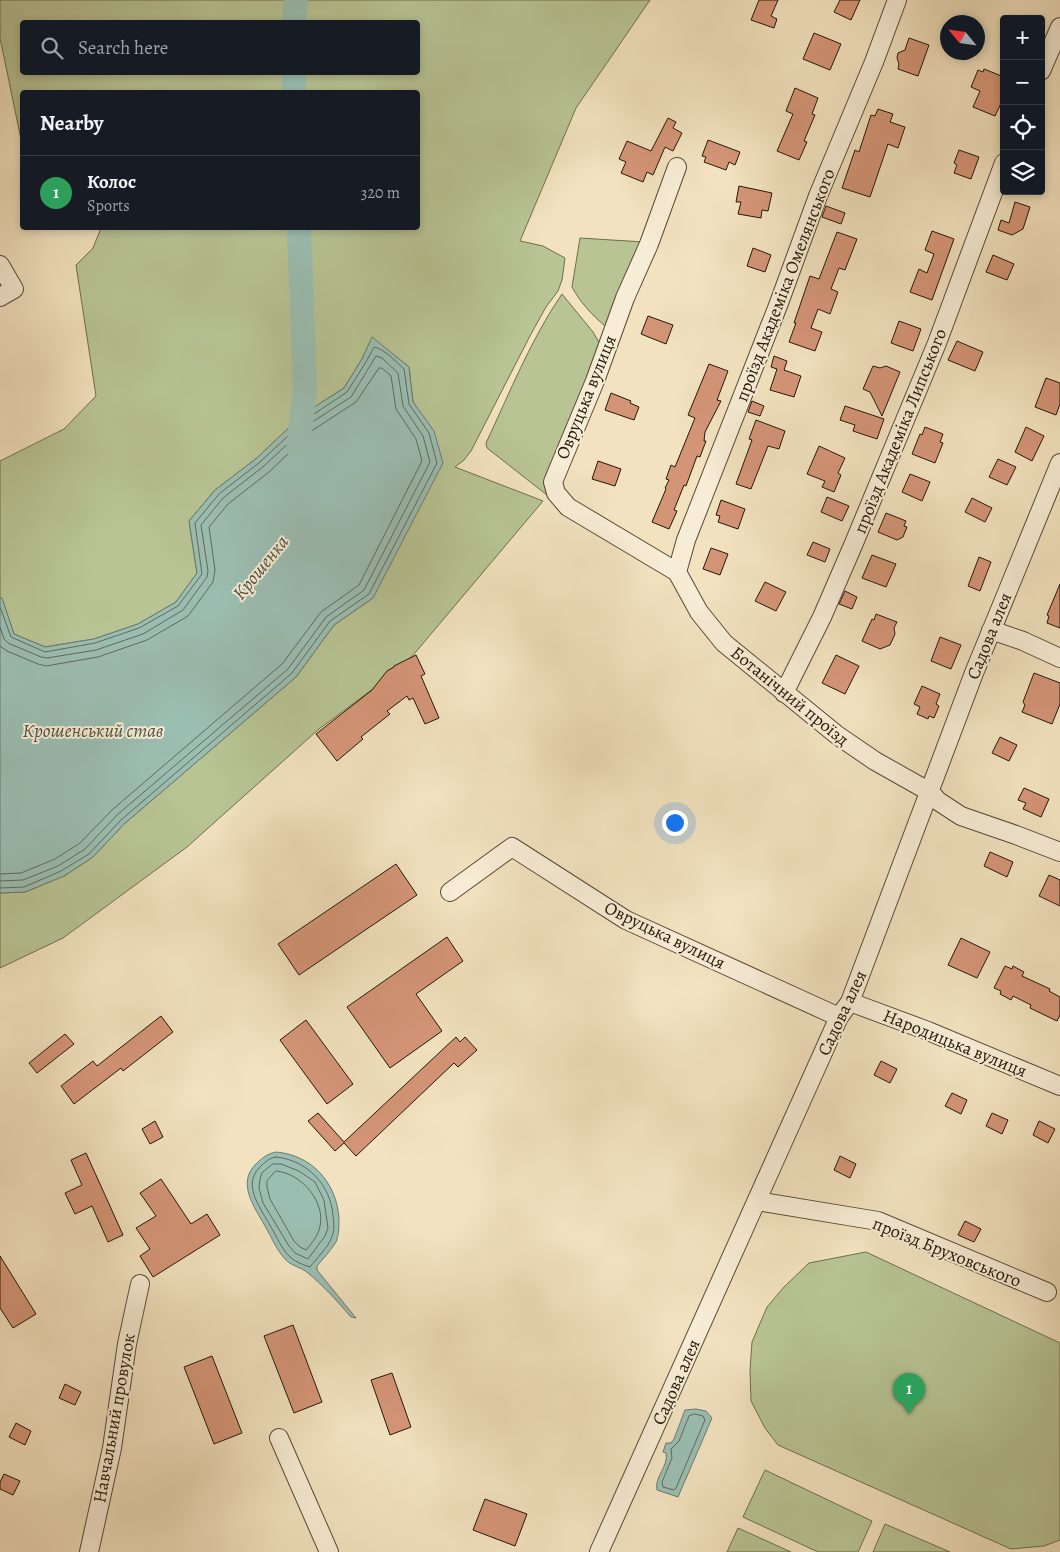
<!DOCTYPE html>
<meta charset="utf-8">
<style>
:root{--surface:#171b24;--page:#242831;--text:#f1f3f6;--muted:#9ea1a6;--line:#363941;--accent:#8c9099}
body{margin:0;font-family:Alegreya,serif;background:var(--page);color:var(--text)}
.controls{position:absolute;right:15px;top:15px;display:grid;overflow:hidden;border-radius:5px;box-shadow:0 2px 8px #0003}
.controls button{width:45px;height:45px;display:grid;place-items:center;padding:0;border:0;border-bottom:1px solid var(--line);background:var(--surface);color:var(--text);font:25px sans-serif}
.compass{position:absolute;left:940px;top:15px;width:45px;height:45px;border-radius:50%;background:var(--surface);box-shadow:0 2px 8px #0003;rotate:299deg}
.you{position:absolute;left:674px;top:822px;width:18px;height:18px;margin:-12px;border:4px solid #fff;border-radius:50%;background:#1a73e8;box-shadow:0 0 0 8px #1a73e833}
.badge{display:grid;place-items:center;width:32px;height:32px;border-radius:50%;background:var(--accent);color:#fff;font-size:16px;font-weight:700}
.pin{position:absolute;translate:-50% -41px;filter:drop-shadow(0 1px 2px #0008)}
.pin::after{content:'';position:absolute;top:26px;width:18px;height:15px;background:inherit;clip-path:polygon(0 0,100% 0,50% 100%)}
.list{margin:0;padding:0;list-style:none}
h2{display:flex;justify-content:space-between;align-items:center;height:65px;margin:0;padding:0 20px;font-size:21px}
h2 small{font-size:16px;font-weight:400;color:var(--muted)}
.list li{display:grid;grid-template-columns:32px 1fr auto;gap:15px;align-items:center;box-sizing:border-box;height:75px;padding:0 20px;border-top:1px solid var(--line)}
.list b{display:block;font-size:19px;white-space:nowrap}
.list p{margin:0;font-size:16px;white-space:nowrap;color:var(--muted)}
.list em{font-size:16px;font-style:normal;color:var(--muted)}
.icon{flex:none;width:28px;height:28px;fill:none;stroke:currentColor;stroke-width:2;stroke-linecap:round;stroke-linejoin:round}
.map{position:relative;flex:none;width:1060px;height:1552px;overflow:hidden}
.search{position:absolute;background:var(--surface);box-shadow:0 2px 8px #0003;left:20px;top:20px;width:400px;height:55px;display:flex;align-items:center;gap:12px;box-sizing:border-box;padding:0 18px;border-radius:5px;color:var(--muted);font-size:19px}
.panel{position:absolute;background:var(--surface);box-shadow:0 2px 8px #0003;left:20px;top:90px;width:400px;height:140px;border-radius:5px}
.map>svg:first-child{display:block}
</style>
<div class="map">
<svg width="1060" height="1552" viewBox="0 0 1060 1552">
<rect width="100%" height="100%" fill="#f2e2bf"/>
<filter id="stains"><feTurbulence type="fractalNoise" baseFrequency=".004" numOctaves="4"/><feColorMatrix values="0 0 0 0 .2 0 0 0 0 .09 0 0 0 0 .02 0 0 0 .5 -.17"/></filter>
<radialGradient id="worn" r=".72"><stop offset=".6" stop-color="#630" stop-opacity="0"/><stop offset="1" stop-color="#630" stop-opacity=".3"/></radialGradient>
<path fill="#b8c494" stroke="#6e6e4e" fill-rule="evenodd" d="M0,0H650L576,108L520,241L543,246L565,258L562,280L558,291L546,307L531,334L471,451L464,460L455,467L543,501L404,666L319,729L187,847L63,938L0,968V893L25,892L64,876L93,857L124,824L296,677L334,625L373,598L433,431L413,402L409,367L372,338L362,359L344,388L302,415L257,458L215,490L189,521L197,573L176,602L138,624L94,639L45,647L14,634L2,599L0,598V461L64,429L96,396L76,265L93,248L101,228H418V92H22V144L0,38ZM22,22H418V72H22Z
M580,238L644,242L605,326C592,315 580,302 572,287Z
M562,294L593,332L600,344L552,499L487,448L486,443C510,392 531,339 562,294Z
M866,1252L1060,1343V1540L1044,1546L1011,1549L778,1445L765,1428L751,1401L750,1370L752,1342L767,1307L784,1287L809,1263Z
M765,1470L872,1521L858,1552H818L743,1517Z
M885,1524L950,1552H873Z
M738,1528L791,1552H727Z"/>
<path fill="#9bbeb2" stroke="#6b7b6e" d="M372,337L409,367L413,402L434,431L443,463L373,598L334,625L296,677L124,824L93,857L64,876L25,892L0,893V598H2L14,634L45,647L94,639L138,624L176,602L197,573L189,521L215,490L257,458L302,415L344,388L362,359Z
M276,1152C312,1155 337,1183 339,1219C339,1226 339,1234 336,1242C331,1250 323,1259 317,1266V1270L356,1318L351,1317C338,1302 324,1286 308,1273C301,1267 291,1266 285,1259C276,1249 272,1238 265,1226C255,1208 236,1183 256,1164C262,1158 267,1154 276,1152Z
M696,1409L706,1411L712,1418L678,1497L657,1490C654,1477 669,1466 666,1453L663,1452L666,1443H671L674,1439L685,1410Z"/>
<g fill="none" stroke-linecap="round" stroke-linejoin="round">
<path stroke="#5f6a5c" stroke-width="1" d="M0,607L11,637L45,652L95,643L139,628L178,606L202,574L195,523L219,494L260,462L305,420L347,392L366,362L374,347C385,349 396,362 404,369L409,404L429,433L437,463L369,594L330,621L292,673L121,820L89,854L61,871L24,887L0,888
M0,627L4,639L8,643L41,657L47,658L96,650L143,634L183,610L207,577L208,571L201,525L223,498L264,466L309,424L351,397L376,356L382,358L398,373L403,406L423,436L430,462L364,590L326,617L288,669L117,815L85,849L58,866L23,880L0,881
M0,646L7,651L38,664L46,666L98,657L147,640L188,616L213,582L215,570L209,527L228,504L269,472L313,430L356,402L379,368H382L391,376L396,409L416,439L422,461L359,585L321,612L282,664L112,810L80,843L55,859L21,873L0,874
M276,1157C307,1160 331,1185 333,1216C334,1223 335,1231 331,1239C327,1248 317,1258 310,1267C304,1265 295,1262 290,1257C281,1248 277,1237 271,1227C262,1210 241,1185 260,1167C265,1162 269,1158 276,1157Z
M273,1164H281L299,1171L315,1182L324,1200L328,1228L325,1236L308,1259L295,1253L289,1246L263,1203L259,1188L260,1179L262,1173Z
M276,1171C302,1173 328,1204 319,1230C317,1237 311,1244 306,1250L300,1247L294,1241L270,1199L267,1187V1181Z
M695,1414L703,1416L705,1420L676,1488L674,1490L663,1487L662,1482L672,1458L671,1449L679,1441L689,1416Z"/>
<path stroke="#9bbeb2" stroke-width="24" d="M294,22L296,0
M294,72V92
M298,448L305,390L299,228"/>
</g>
<path fill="#d49577" stroke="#231707" d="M759,0H778L771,16L777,19L774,28L751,20Z
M840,0H860L851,20L834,12Z
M814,33L841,44L830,70L803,59Z
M909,38L929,45L918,76L898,69L899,64L897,58L898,53L905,50Z
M984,69L1004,77V97L995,116L973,107L980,91L971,87L978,70L983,72Z
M795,88L818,98L812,114L815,115L804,141L807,142L799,160L777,151L793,114L786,111Z
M878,109L893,114L890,122L905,127L898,148L888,144L870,197L842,188L855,150L859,152L871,115L875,116Z
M668,118L676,122L673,128L682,133L673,151L665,147L653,175L647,172L643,182L621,173L626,162L619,159L627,141L651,151Z
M708,140L740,152L735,165L729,162L726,170L704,162L706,157L702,156Z
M959,150L979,157L971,179L954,173L957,165L954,163Z
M739,186L772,193L768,211L762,210L761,218L738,214L741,202H736Z
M1015,202L1030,207L1023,229L1012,235L998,230L1001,220L1009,223Z
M826,206L845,213L841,224L822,217Z
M932,231L954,239L932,300L910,292L919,269L927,273L934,254L925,250Z
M837,232L857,239L845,270L839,268L831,289L838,292L830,314L818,309L811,328L822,332L815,351L789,342L796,323H794L810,276L819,279Z
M753,248L771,255L765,272L747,266Z
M993,255L1014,264L1007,280L986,272Z
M648,316L673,325L666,344L641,334Z
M899,321L921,329L913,351L891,343Z
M957,341L983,352L975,371L948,360Z
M774,356L787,361L784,370L801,376L794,397L770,390L777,369L771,367Z
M709,364L728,371L717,400L721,401L705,432L704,441H706L700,457L697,456L686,486L684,485L674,510L677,511L669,529L652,522L666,489L665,488L669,480L666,479L671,465L675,467L695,418L688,415Z
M873,366L880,368L886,366L900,372L882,416L870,392L863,389Z
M1046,378L1060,383V404L1056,415L1035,407Z
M611,393L631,401L630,403L639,407L634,420L605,410Z
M752,401L764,406L760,416L748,412Z
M845,406L884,419L877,439L853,431L855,425L840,420Z
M756,420L785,431L779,449L768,446L751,489L736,484L752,440L749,439Z
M925,427L943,434L940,442L943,443L935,463L912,454L920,434L922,435Z
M1026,427L1044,436L1032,461L1015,452Z
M819,446L845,458L838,473L841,475L834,492L822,487L825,481L807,474Z
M998,459L1016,467L1007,485L989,477Z
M598,461L621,469L615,486L592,479Z
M910,474L930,482L922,501L902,492Z
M827,497L849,506L842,521L821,512Z
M972,498L992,508L985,522L965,512Z
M721,500L745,509L738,529L718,522L720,516L716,515Z
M886,513L906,521L904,526L907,527L903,537L897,540L878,532Z
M813,542L830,549L825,562L807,555Z
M711,548L728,554L720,575L703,569Z
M872,555L896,564L886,587L862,578Z
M979,557L991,562L980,591L968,586Z
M765,582L786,592L776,611L755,601Z
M1060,584V628L1047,623L1049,616L1047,615Z
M845,591L857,597L852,609L839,604Z
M876,614L897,622L894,628L895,634L890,645L880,649L862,641L872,619L874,620Z
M940,637L961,645L951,669L931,661Z
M416,655L425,674L421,676L439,718L425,724L413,698L409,700L407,696L387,711L390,714L361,737L363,739L337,761L316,734L372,690L387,671L394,667V666Z
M836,655L859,666L845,694L822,683Z
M1034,673L1060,683V704L1052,724L1022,712L1025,705L1023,702Z
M922,686L940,694L936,704L939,706L934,718L929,716L928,719L917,714L920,707L914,704Z
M1000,737L1017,745L1009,761L992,753Z
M1024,788L1049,799L1041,817L1023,809L1026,803L1018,800Z
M990,852L1013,862L1007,877L984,866Z
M396,864L417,895L299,975L278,944Z
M1049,875L1060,880V906L1039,896Z
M447,937L463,961L416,994L442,1031L390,1068L347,1007Z
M961,938L990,952L977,978L948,965Z
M1005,966L1012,969L1013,966L1024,972L1022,976L1050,989L1049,991L1060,997V1015L1057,1021L1030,1008L1031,1005L1013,996L1011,1000L1000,994L1001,991L994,988Z
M161,1016L173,1032L123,1071L121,1068L74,1104L61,1086L93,1061L97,1066Z
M306,1020L353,1084L327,1104L280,1040Z
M65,1034L74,1044L37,1073L29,1063Z
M456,1037L460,1042L465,1037L477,1050L458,1067L454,1063L356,1156L344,1143L335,1151L308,1121L318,1113L344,1142Z
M881,1061L897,1069L890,1083L874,1075Z
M952,1093L967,1100L961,1114L945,1106Z
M992,1113L1008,1120L1002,1134L986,1126Z
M155,1121L163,1137L150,1144L142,1129Z
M1039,1121L1055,1129L1048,1143L1033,1135Z
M86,1153L123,1235L108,1242L92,1206L75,1214L65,1193L82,1185L71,1160Z
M840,1156L856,1164L850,1178L834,1170Z
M161,1179L191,1224L207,1214L220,1235L153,1277L140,1256L150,1249L136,1228L156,1216L140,1193Z
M965,1221L981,1229L974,1242L958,1235Z
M0,1256L36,1314L13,1328L0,1308Z
M293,1325L322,1402L294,1413L264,1336Z
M212,1356L242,1433L214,1444L184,1367Z
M392,1373L411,1427L390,1435L371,1380Z
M65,1384L81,1392L75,1405L59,1398Z
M16,1423L31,1431L25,1445L9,1437Z
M4,1474L20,1481L13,1495L0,1489V1482Z
M485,1499L527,1514L515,1546L473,1530Z"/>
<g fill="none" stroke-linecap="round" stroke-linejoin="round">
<defs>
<path id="minor" d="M1041,71L1060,27
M677,167L649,244L625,298L595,381L553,482L556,493L568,507L677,572
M0,265L14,289L0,297
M677,572L686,540L779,303L818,196L874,62L897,0
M677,572L699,612L724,643L837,735L875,761L930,792L938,801L961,816L1016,835L1060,852
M991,630L1023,641L1060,658
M784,693L822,617L854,543L937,343L1004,163
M450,892L512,847L626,920L839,1017
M850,1002L928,1031L1060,1086
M757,1201L878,1221L1047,1292
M279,1438L329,1552
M89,1552L112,1448L127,1344L140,1284
M599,1552L839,1017L850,1002L974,673L1060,463"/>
</defs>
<use href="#minor" stroke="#574a35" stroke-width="20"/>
<use href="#minor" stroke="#f7ecd5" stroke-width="18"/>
</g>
<g text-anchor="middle" stroke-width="4" stroke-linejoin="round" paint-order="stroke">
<g font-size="18" fill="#231707" stroke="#f7ecd5">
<text transform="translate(785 285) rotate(-69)" y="6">проїзд Академіка Омелянського</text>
<text transform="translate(586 397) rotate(-68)" y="6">Овруцька вулиця</text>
<text transform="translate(900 431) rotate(-68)" y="6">проїзд Академіка Липського</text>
<text transform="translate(989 636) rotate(-68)" y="6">Садова алея</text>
<text transform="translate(790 696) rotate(39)" y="6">Ботанічний проїзд</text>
<text transform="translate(665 935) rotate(26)" y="6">Овруцька вулиця</text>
<text transform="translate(842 1013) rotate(-65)" y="6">Садова алея</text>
<text transform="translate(955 1043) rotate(22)" y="6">Народицька вулиця</text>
<text transform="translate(947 1252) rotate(22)" y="6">проїзд Бруховського</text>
<text transform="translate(676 1382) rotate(-66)" y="6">Садова алея</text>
<text transform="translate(114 1418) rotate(-80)" y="6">Навчальний провулок</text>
</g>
<g font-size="19" font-style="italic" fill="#4d5143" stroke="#f7ecd5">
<text transform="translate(260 567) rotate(-51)" y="7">Крошенка</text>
<text x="93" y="737">Крошенський став</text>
</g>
</g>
<rect width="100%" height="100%" filter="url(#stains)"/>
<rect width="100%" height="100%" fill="url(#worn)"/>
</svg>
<div class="controls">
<button>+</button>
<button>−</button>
<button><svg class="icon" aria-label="locate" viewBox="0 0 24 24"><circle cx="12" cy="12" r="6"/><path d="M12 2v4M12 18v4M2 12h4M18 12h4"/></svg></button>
<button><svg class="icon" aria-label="layers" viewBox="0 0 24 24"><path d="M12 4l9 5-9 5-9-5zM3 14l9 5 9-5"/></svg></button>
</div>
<svg class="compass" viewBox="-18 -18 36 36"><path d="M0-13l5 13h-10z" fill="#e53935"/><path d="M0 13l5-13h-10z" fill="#9ea1a6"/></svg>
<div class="you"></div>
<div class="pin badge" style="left:909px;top:1414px;background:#2e9e5b">1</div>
<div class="search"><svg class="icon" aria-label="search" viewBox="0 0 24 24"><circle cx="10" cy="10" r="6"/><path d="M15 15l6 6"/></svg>Search here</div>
<section class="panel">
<h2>Nearby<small></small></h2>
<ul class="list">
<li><span class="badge" style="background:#2e9e5b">1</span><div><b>Колос</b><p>Sports</p></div><em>320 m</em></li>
</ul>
</section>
</div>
